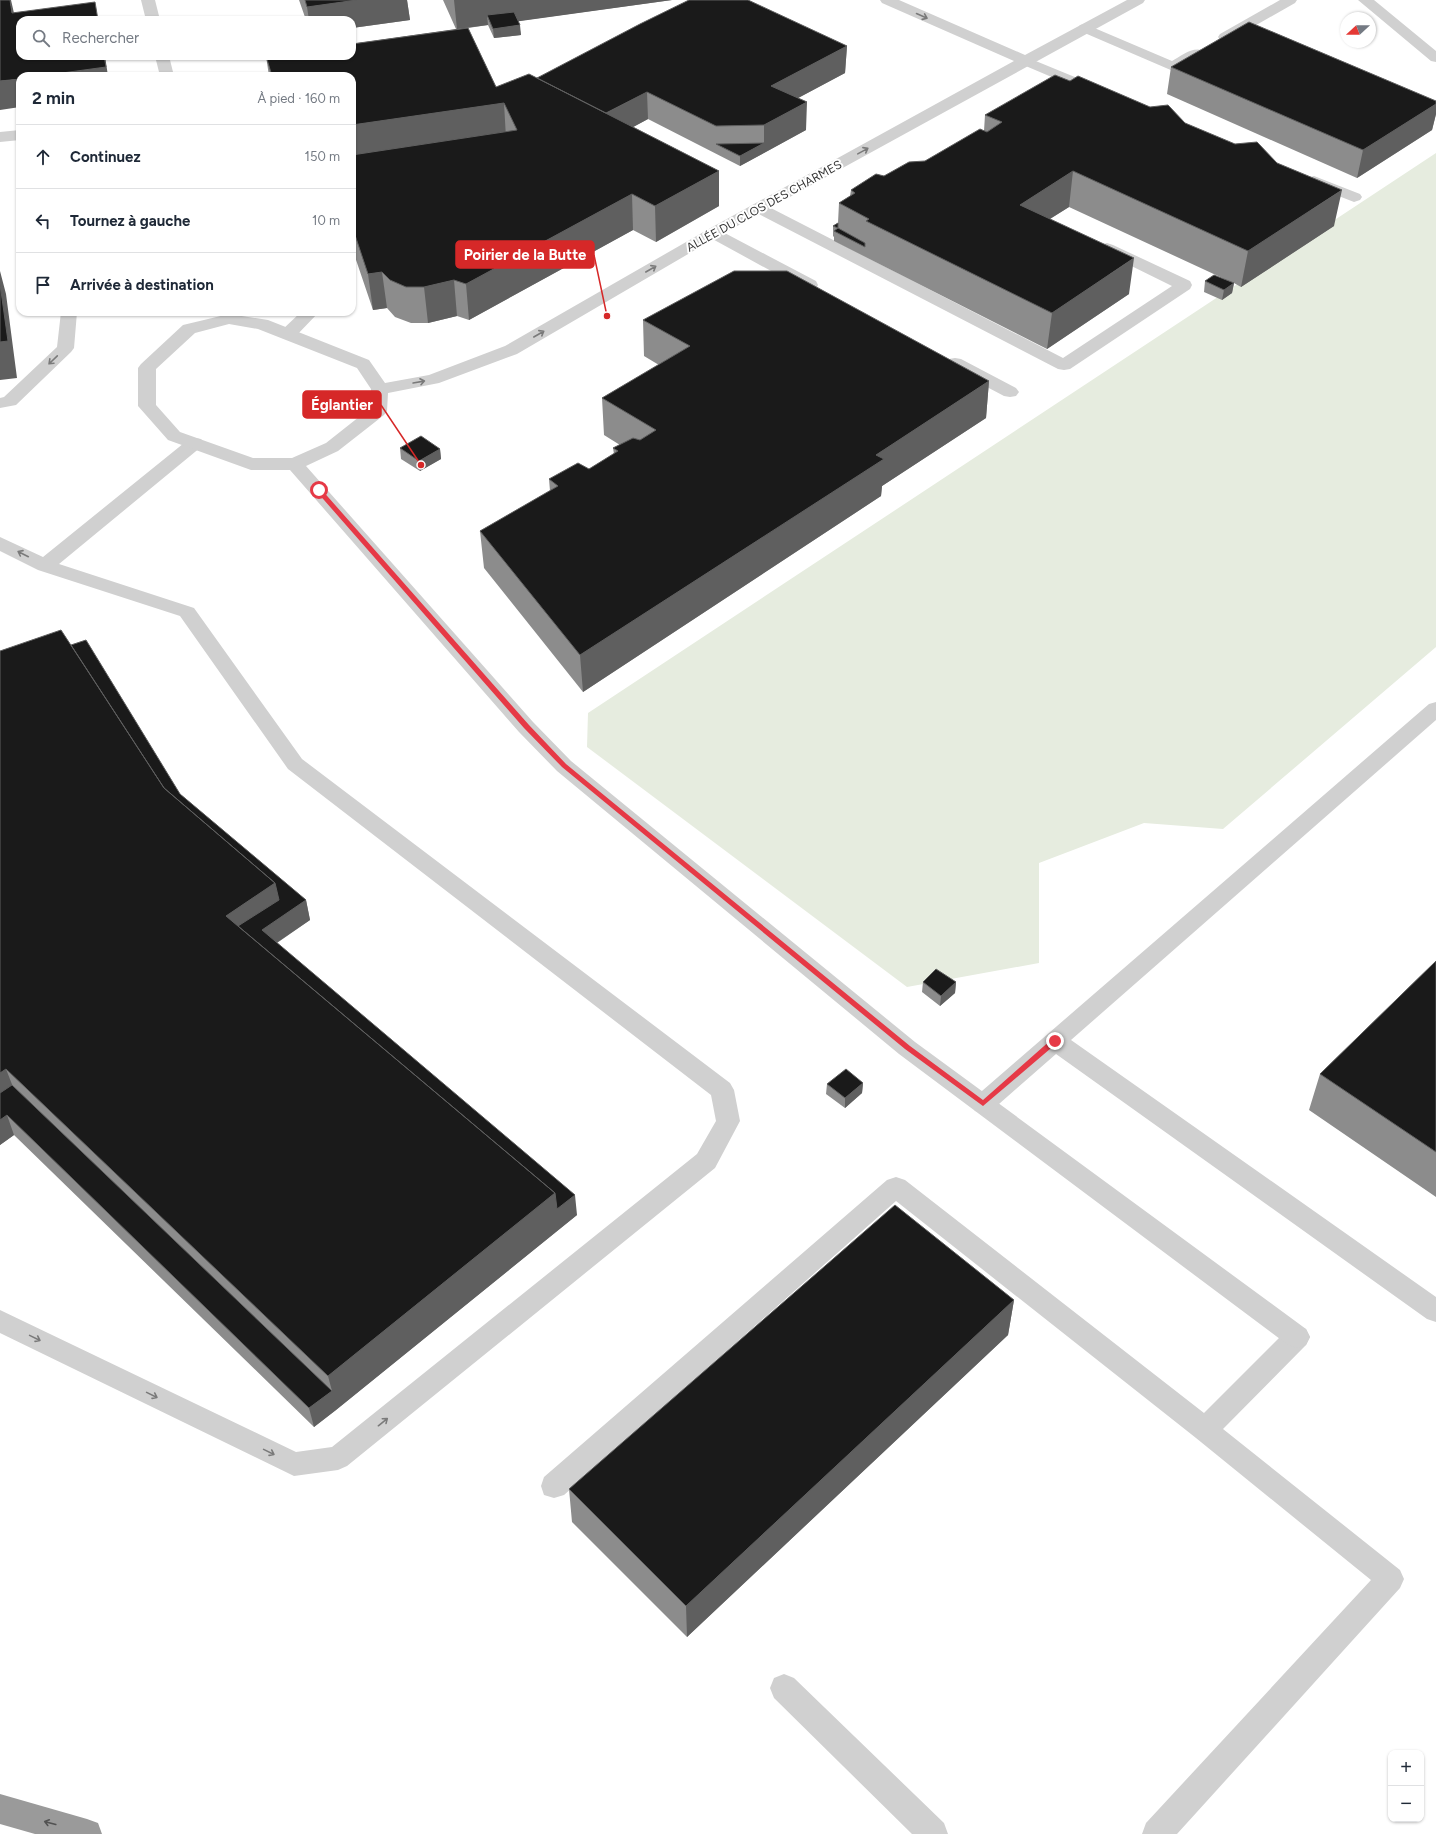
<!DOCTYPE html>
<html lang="fr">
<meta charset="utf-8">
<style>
:root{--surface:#fff;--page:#f2f2f3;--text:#1f2937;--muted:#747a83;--line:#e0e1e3}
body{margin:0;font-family:Figtree,sans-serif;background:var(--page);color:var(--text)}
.controls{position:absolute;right:12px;bottom:12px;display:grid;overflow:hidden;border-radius:8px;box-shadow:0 1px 3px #0004}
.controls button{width:36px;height:36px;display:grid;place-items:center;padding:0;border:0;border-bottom:1px solid var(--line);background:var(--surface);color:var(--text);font:20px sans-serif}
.compass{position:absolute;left:1340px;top:12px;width:36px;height:36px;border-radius:50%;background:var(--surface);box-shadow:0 1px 3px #0004;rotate:249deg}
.stop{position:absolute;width:12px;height:12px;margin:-9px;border:3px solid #e63946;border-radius:50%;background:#fff}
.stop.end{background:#e63946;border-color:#fff;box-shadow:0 1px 4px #0008}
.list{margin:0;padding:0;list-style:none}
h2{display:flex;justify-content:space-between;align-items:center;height:52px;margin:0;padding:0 16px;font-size:17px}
h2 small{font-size:13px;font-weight:400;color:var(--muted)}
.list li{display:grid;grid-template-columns:26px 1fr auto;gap:12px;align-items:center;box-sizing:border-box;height:64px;padding:0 16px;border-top:1px solid var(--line)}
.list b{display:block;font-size:15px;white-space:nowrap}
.list em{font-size:13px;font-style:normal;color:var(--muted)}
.icon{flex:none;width:22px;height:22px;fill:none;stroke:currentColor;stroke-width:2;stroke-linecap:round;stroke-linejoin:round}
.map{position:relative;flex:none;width:1436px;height:1834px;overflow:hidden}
.search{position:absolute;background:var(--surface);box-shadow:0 1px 3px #0004;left:16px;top:16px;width:340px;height:44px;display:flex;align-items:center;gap:10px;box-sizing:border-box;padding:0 14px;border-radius:12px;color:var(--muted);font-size:15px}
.panel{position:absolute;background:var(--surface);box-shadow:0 1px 3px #0004;left:16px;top:72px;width:340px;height:244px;border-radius:12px}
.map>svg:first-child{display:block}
</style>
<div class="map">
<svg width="1436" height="1834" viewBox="0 0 1436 1834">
<rect width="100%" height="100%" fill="#fff"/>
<path fill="#e6ecdf" d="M1436,153V647L1223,829L1144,823L1039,863V963L907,987L587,747L588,713Z"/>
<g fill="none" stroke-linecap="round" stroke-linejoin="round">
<path fill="#d0d0d0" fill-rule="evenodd" d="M1280,0H1297L1295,3L1230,40H1220L1218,37L1220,34Z
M1085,24L1172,61C1181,56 1191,47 1202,50L1204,53L1202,56L1173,71L1080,31L1078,28L1080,25Z
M1026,57L1104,89L1106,92L1104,95L1099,96L1094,95L1021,64L1019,61L1021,58Z
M20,130V140L0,142V132Z
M1314,176L1360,194L1362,197L1360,200L1354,202L1308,184L1306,181L1308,178Z
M759,203L765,205L1063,358L1172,286L1101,251L1099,248L1101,245L1107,243L1113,245L1190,281L1192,285L1190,289L1070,369L1064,370L1058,369L753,211L751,208L753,205Z
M713,228L719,230L816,281L818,285L816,289L810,290L804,289L707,236L705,233L707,230Z
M61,312H77L74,348L71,352L16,405L0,408V398L4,397L57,347Z
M301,312H319L294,338L288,339L282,338L280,334L282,330Z
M955,358L961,359L1016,388L1019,392L1016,396L1010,397L1004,396L949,367L946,363L949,359Z
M195,438L201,439L204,443L201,447L59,564L194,608L302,759L730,1083L734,1090L740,1121L715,1168L347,1466L338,1470L294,1476L0,1333V1310L296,1452L332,1447L697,1154L716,1121L711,1095L288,769L180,616L38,570L0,551V537L43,557L189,439Z
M1436,702V720L1071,1040L1436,1297V1322L1427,1319L1056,1054L991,1111L983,1113L975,1111L971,1104L975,1097L1429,704Z
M896,1177L905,1180L1204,1413L1288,1329L1297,1326L1306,1329L1310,1337L1306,1345L1223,1429L1400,1570L1404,1579L1400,1588L1177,1834H1142L1146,1823L1371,1580L1196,1438L896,1201L564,1495L554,1498L544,1495L541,1486L544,1477L887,1180Z
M784,1674L794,1678L944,1823L948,1834H912L774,1698L770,1688L774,1678Z"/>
<path fill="#d0d0d0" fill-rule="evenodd" d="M141,0H155L160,20H146Z
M880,0H899L1025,55L1127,0H1145L1143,3L719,236L517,354L439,383L388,393L387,411L384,415L338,451L306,466L533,722L571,761L915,1042L1306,1329L1310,1337L1306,1345L1297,1348L1288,1345L899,1054L557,771L519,732L290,470H251L168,440L138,406V368L141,364L183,325L229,314L268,320L369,360L385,383L429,375L505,346L707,230L1014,61L882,3ZM229,324L258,329L357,368L371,389L369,409L326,443L292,458H253L180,432L156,405V369L195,333Z
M1358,0H1374L1436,51V62L1431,61Z
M155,56H169L174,76H160Z"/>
<path fill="#9a9a9a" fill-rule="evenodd" d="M0,1794L87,1819L98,1823L102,1834H35L0,1824Z"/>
</g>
<path fill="#8c8c8c" d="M299,0H407L410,20L352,28V20H306Z
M443,0H672L518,21L521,35L494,38L488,25L468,28L496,87L537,78L847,46L845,73L798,98L806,130L740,166L648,119L633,127L719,171V206L656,242L633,230L469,320L457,316L428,323H411L395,317L387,308L373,310L352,248V76H269L266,56L456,29Z
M1171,67L1436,101V114L1432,130L1357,178L1167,94Z
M1070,81L1185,123L1334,226L1241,287L1234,283L1232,293L1222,300L1204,292L1205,281L1231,282L1069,207L1050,219L1129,294L1047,349L834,241V237L833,236V226L838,223L839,203L850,196L851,190L884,176L925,161L984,131L985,115Z
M643,320L989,381L986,418L882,486L881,496L583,692L484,568L480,531L550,491L549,479L589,469L614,454L613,448L620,445L604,435L602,398L659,365L644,356Z
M400,448L440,449L441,459L420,471L401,459Z
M71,645L180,794L306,900L310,920L277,943L577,1215L336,1410L314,1427L14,1135L0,1145V651Z
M1436,961V1197L1309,1110L1320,1074Z
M923,982H956L955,993L940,1006L922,992Z
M863,1083L862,1093L845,1108L826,1094L827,1084Z
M1014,1300L1008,1335L687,1637L572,1522L569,1489Z"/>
<path fill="#5f5f5f" d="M10,0H11L16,22L12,13Z
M357,0H407L410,20L352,28V20H309L307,7Z
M454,0H672L491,25L487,15L488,25L457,29Z
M520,25L521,35L494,38L493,29Z
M847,46L845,73L770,113L771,86Z
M104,56H105L108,76H40Z
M20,79V107L0,110V81Z
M647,92L648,119L600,145L599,117Z
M807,102L806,130L764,153V125Z
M504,103L506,138L352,160V125Z
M1436,104V114L1432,130L1357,178L1363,150Z
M764,143V153L740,166V156Z
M719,171V206L656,242L655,206Z
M1073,171L1069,207L1016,240L1020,205Z
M1342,190L1334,226L1241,287L1248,251Z
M632,194L633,230L469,320L466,284Z
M1134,258L1129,294L1047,349L1052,313Z
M0,271L6,294L17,378L0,380Z
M382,272L387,308L373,310L368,274Z
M454,280L457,316L428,323L424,287Z
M1234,283L1232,293L1222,300L1224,290Z
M989,381L986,418L882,486L881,496L583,692L580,655L876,455Z
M440,449L441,459L420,471L419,461Z
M275,883L306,900L310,920L266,950L226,916Z
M956,982L955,993L940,1006L941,996Z
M6,1069L20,1105L0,1119V1073Z
M863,1083L862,1093L845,1108V1098Z
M7,1115L14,1135L0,1145V1120Z
M555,1193L575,1195L577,1215L336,1410L314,1427L309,1408L332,1391L328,1376Z
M1014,1300L1008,1335L687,1637L686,1606Z"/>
<path fill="#1a1a1a" stroke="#5f5f5f" d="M0,0H10L12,13L95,2L98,20H20V56H104L106,67L40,76H20V79L0,81Z
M305,0H357L307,7Z
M689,0H748L847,46L771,86L807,102L764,125L716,126L647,92L606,113L537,78L640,24Z
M514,12L520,25L493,29L487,15Z
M1249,22L1436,101V104L1363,150L1171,67Z
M468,28L496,87L529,74L719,171L655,206L632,194L466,284L454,280L424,287H406L390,280L382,272L368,274L352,226V155L517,130L504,103L352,125V76H272L266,56H352V44Z
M1055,75L1070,81L1078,76L1150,107L1168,105L1185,123L1235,144L1257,142L1277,163L1342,190L1248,251L1073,171L1020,205L1134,258L1052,313L866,221L869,219L839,203L855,193L851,190L876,174L884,176L909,162L925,161L980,129L987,132L1002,122L985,115Z
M764,143L740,156L716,144Z
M838,223V228L865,243V247L834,231L838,228L833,226Z
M734,271H787L989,381L876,455L884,459L580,655L480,531L558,486L549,479L578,463L589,469L618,451L613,448L633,438L640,440L656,430L602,398L690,346L643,320Z
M1214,275L1234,283L1224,290L1205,281Z
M0,284L8,341L0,342Z
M421,436L440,449L419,461L400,448Z
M61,630L164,788L275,883L226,916L555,1193L328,1376L6,1069L0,1073V651Z
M86,640L180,794L306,900L262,930L575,1195L557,1209L555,1193L238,926L279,900L275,883L164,788L71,645Z
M1436,961V1152L1320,1074Z
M936,969L956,982L941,996L923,982Z
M846,1069L863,1083L845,1098L827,1084Z
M12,1085L332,1391L309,1408L7,1115L0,1120V1093Z
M895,1205L1014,1300L686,1606L569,1489Z"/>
<defs><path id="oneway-shaft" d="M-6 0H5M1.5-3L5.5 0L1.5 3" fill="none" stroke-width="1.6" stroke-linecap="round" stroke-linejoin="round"/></defs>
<g stroke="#7a7a7a">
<use href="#oneway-shaft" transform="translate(922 16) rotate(24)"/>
<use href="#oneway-shaft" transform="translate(863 151) rotate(-29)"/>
<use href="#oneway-shaft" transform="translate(651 269) rotate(-30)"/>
<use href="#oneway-shaft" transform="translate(539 334) rotate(-30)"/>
<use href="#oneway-shaft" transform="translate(53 360) rotate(136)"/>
<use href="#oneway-shaft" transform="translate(419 382) rotate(-10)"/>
<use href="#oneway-shaft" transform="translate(23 554) rotate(-153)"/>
<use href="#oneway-shaft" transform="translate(35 1338) rotate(26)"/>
<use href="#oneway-shaft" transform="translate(152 1395) rotate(26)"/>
<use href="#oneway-shaft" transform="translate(383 1422) rotate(-39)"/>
<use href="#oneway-shaft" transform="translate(269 1452) rotate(26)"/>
</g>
<use stroke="#525252" href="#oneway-shaft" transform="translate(50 1823) rotate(-165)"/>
<path fill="#e63946" d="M317,489H321L529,725L566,764L910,1046L983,1100L1052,1039H1057V1043L983,1106L905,1049L562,767L524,728L317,492Z"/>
<g text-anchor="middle" stroke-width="4" stroke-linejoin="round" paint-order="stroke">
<g font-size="12" fill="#333" stroke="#fff">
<text transform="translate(764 206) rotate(-29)" y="4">ALLÉE DU CLOS DES CHARMES</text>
</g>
</g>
<path fill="none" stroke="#d62828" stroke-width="1.5" d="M607 316L594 255M421 465L381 405"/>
<g fill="#d62828" stroke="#fff" stroke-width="1.5">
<circle cx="607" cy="316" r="4"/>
<circle cx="421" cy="465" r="4"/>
</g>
<g fill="#d62828" stroke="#d62828" stroke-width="1.5">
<rect x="456" y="241" width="138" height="27" rx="4"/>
<rect x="303" y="391" width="78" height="27" rx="4"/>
</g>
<g font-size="15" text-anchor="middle" font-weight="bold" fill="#fff">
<text x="525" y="260">Poirier de la Butte</text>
<text x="342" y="410">Églantier</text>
</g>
</svg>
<div class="controls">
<button>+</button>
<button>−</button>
</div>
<svg class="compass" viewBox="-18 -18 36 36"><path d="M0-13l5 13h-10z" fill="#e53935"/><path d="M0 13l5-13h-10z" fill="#747a83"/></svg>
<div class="stop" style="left:319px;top:490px"></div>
<div class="stop end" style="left:1055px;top:1041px"></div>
<div class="search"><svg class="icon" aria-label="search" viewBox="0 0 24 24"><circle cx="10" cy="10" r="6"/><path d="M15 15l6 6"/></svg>Rechercher</div>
<section class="panel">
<h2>2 min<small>À pied · 160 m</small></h2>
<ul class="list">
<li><svg class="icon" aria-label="ahead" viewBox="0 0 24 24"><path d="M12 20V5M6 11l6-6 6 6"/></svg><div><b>Continuez</b></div><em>150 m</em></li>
<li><svg class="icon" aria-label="left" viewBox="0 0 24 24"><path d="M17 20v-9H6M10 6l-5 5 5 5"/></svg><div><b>Tournez à gauche</b></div><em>10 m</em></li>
<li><svg class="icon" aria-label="arrive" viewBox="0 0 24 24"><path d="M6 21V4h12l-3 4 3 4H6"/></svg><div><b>Arrivée à destination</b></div></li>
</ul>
</section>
</div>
